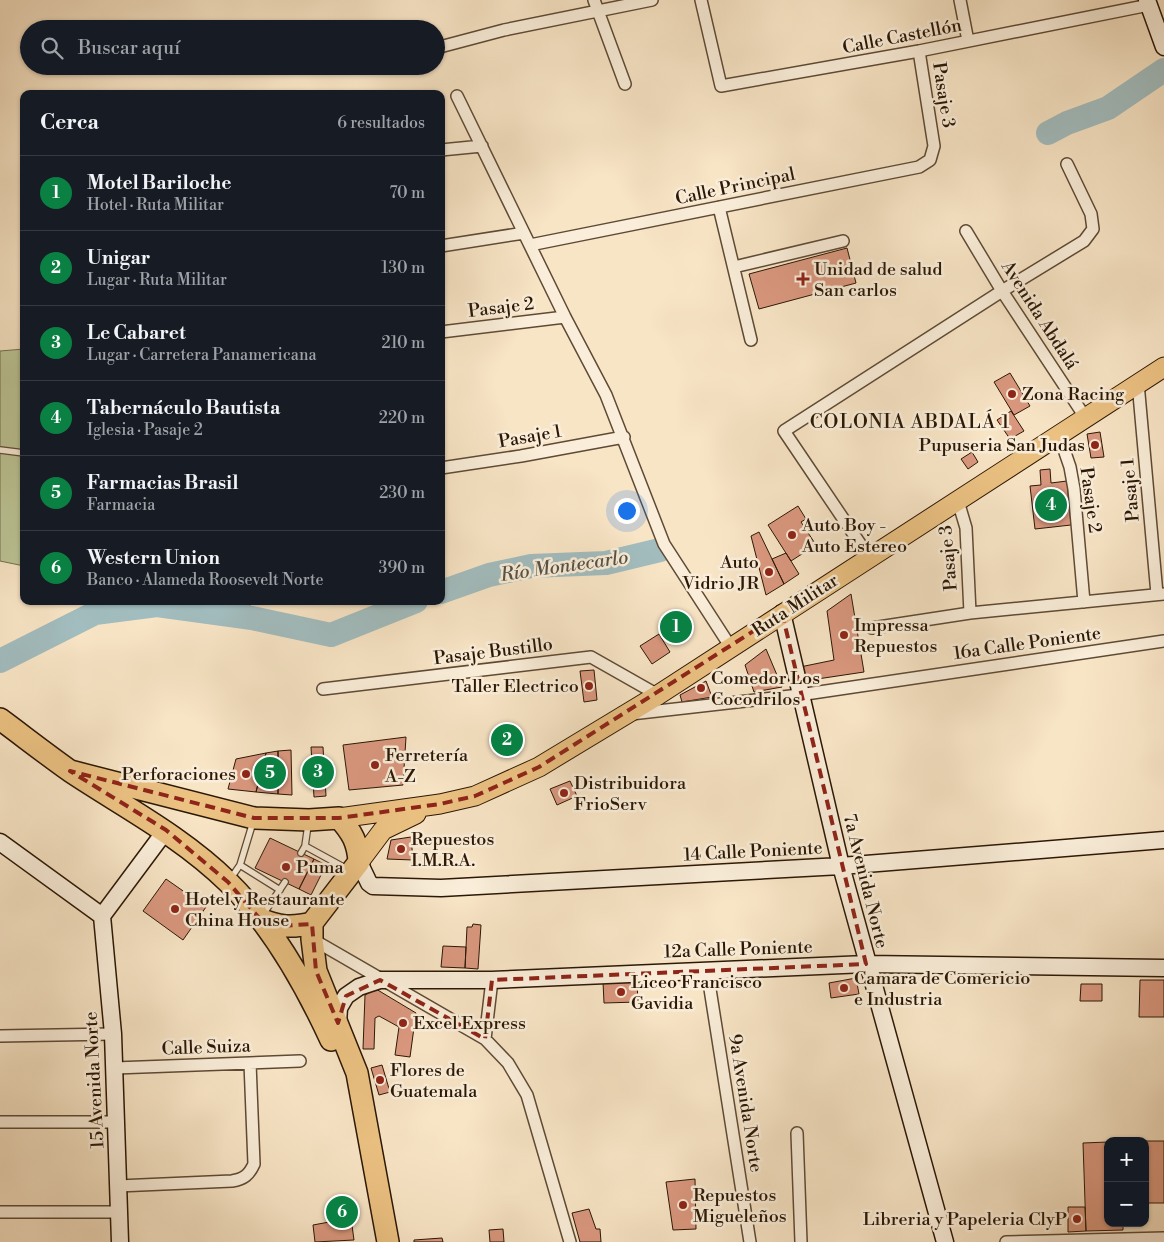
<!DOCTYPE html>
<html lang="es">
<meta charset="utf-8">
<style>
:root{--surface:#171b24;--page:#242831;--text:#f1f3f6;--muted:#9ea1a6;--line:#363941;--accent:#0b8043}
body{margin:0;font-family:"Libre Bodoni",serif;background:var(--page);color:var(--text)}
.controls{position:absolute;right:15px;bottom:15px;display:grid;overflow:hidden;border-radius:10px;box-shadow:0 1px 4px #0004}
.controls button{width:45px;height:45px;display:grid;place-items:center;padding:0;border:0;border-bottom:1px solid var(--line);background:var(--surface);color:var(--text);font:25px sans-serif}
.you{position:absolute;left:626px;top:510px;width:18px;height:18px;margin:-12px;border:4px solid #fff;border-radius:50%;background:#1a73e8;box-shadow:0 0 0 8px #1a73e833}
.badge{display:grid;place-items:center;width:32px;height:32px;border-radius:50%;background:var(--accent);color:#fff;font-size:16px;font-weight:700}
.pin{position:absolute;translate:-50% -50%;border:2px solid #fff;box-shadow:0 1px 5px #0006}
.list{margin:0;padding:0;list-style:none}
h2{display:flex;justify-content:space-between;align-items:center;height:65px;margin:0;padding:0 20px;font-size:21px}
h2 small{font-size:16px;font-weight:400;color:var(--muted)}
.list li{display:grid;grid-template-columns:32px 1fr auto;gap:15px;align-items:center;box-sizing:border-box;height:75px;padding:0 20px;border-top:1px solid var(--line)}
.list b{display:block;font-size:19px;white-space:nowrap}
.list p{margin:0;font-size:16px;white-space:nowrap;color:var(--muted)}
.list em{font-size:16px;font-style:normal;color:var(--muted)}
.icon{flex:none;width:28px;height:28px;fill:none;stroke:currentColor;stroke-width:2;stroke-linecap:round;stroke-linejoin:round}
.map{position:relative;flex:none;width:1164px;height:1242px;overflow:hidden}
.search{position:absolute;background:var(--surface);box-shadow:0 1px 4px #0004;left:20px;top:20px;width:425px;height:55px;display:flex;align-items:center;gap:12px;box-sizing:border-box;padding:0 18px;border-radius:28px;color:var(--muted);font-size:19px}
.panel{position:absolute;background:var(--surface);box-shadow:0 1px 4px #0004;left:20px;top:90px;width:425px;height:515px;border-radius:10px}
.map>svg:first-child{display:block}
</style>
<div class="map">
<svg width="1164" height="1242" viewBox="0 0 1164 1242">
<rect width="100%" height="100%" fill="#f8e5c6"/>
<filter id="stains"><feTurbulence type="fractalNoise" baseFrequency=".004" numOctaves="4"/><feColorMatrix values="0 0 0 0 .2 0 0 0 0 .09 0 0 0 0 .02 0 0 0 .5 -.17"/></filter>
<radialGradient id="worn" r=".72"><stop offset=".6" stop-color="#630" stop-opacity="0"/><stop offset="1" stop-color="#630" stop-opacity=".3"/></radialGradient>
<path fill="#bcc596" stroke="#746e4e" d="M24,349V566L0,561V351Z
M177,601H249L252,618Z"/>
<g fill="none" stroke-linecap="round" stroke-linejoin="round">
<path stroke="#a2bdbf" stroke-width="24" d="M1048,133L1067,123L1108,108L1164,70
M441,592L489,575L531,566L606,563L660,550
M0,661L95,613L157,605L252,618L331,635L416,601"/>
</g>
<path fill="#da987f" stroke="#2b1705" d="M847,248L856,283L759,309L749,274Z
M1010,373L1030,406L1014,415L994,382Z
M1011,411L1024,431L1010,439L997,420Z
M1100,432L1104,457L1091,458L1087,434Z
M972,452L978,462L968,469L961,459Z
M1050,469L1051,483L1067,481L1071,525L1035,529L1030,486L1041,485L1040,470Z
M798,506L806,519L801,522L816,545L791,561L768,525Z
M759,532L784,584L766,595L751,536Z
M786,553L799,574L784,584L772,559Z
M851,594L864,672L804,681L800,667L834,660L827,611Z
M659,634L670,652L652,664L640,646Z
M766,649L782,687L754,692L745,665Z
M594,670L597,700L584,702L580,671Z
M706,681L712,697L682,702L680,695Z
M513,727L517,749L503,755L497,731Z
M406,737L403,785L349,790L343,745Z
M311,747H323L326,796L314,797Z
M291,750L292,795L278,794V751Z
M278,751V794L256,792L266,753Z
M266,753L256,792L228,789L236,759Z
M570,781L577,796L557,805L550,789Z
M411,837L413,860L387,859L391,840Z
M270,838L314,859L299,889L255,868Z
M314,859L326,865L311,895L299,889Z
M166,879L206,907L183,940L143,911Z
M473,924L481,925L478,969L465,968L467,927H472Z
M443,946L466,947L465,968L441,967Z
M856,978L859,994L831,998L829,983Z
M1140,980H1164V1017H1139Z
M603,982H637L638,1002L604,1003Z
M1081,984H1102V1001H1080Z
M376,989L416,1013L410,1057L395,1055L399,1027L379,1016L375,1018L374,1049H363L365,995Z
M382,1065L390,1092L379,1095L371,1068Z
M1145,1141H1164V1203H1145Z
M1108,1142V1223H1123V1230L1086,1231L1083,1143Z
M695,1179L696,1229L673,1230L666,1182Z
M1068,1207H1085L1086,1231L1068,1232Z
M589,1209L596,1229H600L601,1242H580L572,1213Z
M351,1218L354,1240L315,1242L313,1225Z
M503,1229L504,1242H490L489,1230Z
M442,1238L443,1242H414V1240Z"/>
<g fill="none" stroke-linecap="round" stroke-linejoin="round">
<defs>
<path id="lane" d="M0,450L24,453
M305,846L347,869
M301,853L305,846L308,825
M240,865L280,890
M231,878L240,865L253,822
M262,916L285,882"/>
<path id="street" d="M594,0L625,84
M701,0L721,86L919,51L1149,5
M960,0L968,41
M436,48L504,30L652,0
M457,96L565,317L606,395L664,544L730,646
M441,150L482,146
M719,207L751,340
M966,231L1002,291L1085,417
M530,245L919,167L930,160L934,146L919,51
M441,246L524,233
M734,267L843,241
M441,332L565,317
M1138,383L1157,594
M1059,435L1070,467L1074,489L1084,602
M441,468L521,456L624,437
M958,501L966,528L970,613
M869,557L784,431L1002,291L1084,241L1093,229L1091,214L1067,164
M872,628L970,613L1164,594
M323,689L591,657L658,695
M631,714L799,695L1164,641
M312,939L485,1039L508,1063L527,1095L570,1242
M707,970L750,1242
M0,1036L113,1034
M485,1039L492,980
M115,1068L300,1061
M0,1122H118
M797,1133L801,1242
M118,1186L232,1181C244,1179 249,1175 254,1164L250,1063
M0,1212H118
M1006,1242L1164,1238"/>
<path id="secondary" d="M1147,0L1164,47
M782,613L841,866L945,1242
M0,842L102,916
M359,862L369,883L373,886L441,888L841,866L1164,840
M102,916L113,1034L120,1242
M102,916L166,830
M338,1023L339,1008L346,996L359,987L380,980H492L866,964L1164,968"/>
<path id="primary" d="M339,818L440,804L475,796L539,767L658,695L1164,367
M359,862L383,830L416,814"/>
<path id="highway" d="M0,719C23,736 46,754 70,771C124,807 181,836 228,882C271,924 306,986 331,1040
M70,771L254,818L309,820L339,818C352,832 358,843 359,862L312,923V939L316,971L357,1073L388,1242
M260,919C279,927 292,928 312,923"/>
</defs>
<use href="#lane" stroke="#5e4a35" stroke-width="8"/>
<use href="#street" stroke="#5e4a35" stroke-width="14"/>
<use href="#secondary" stroke="#2b1705" stroke-width="19"/>
<use href="#primary" stroke="#2b1705" stroke-width="21"/>
<use href="#highway" stroke="#2b1705" stroke-width="24"/>
<use href="#lane" stroke="#faeeda" stroke-width="5.5"/>
<use href="#street" stroke="#faeeda" stroke-width="11"/>
<use href="#secondary" stroke="#faeeda" stroke-width="16"/>
<use href="#primary" stroke="#ecc283" stroke-width="19"/>
<use href="#highway" stroke="#ecc283" stroke-width="21"/>
</g>
<path fill="none" stroke="#8f2418" stroke-width="4" stroke-dasharray="10 6" stroke-linejoin="round" d="M782,613L866,964L492,980L485,1039L380,980L346,996L338,1023L316,971L312,924L278,926L260,919L228,882L166,830L70,771L254,818H339L440,804L475,796L539,767Z"/>
<g fill="#8f2418" stroke="#faeeda" stroke-width="2">
<path d="M800.5 271.5h5v5h5v5h-5v5h-5v-5h-5v-5h5z"/>
<circle cx="1012" cy="394" r="5"/>
<circle cx="1095" cy="445" r="5"/>
<circle cx="792" cy="535" r="5"/>
<circle cx="769" cy="572" r="5"/>
<circle cx="844" cy="635" r="5"/>
<circle cx="589" cy="686" r="5"/>
<circle cx="701" cy="688" r="5"/>
<circle cx="375" cy="765" r="5"/>
<circle cx="246" cy="774" r="5"/>
<circle cx="564" cy="793" r="5"/>
<circle cx="401" cy="849" r="5"/>
<circle cx="286" cy="867" r="5"/>
<circle cx="175" cy="909" r="5"/>
<circle cx="844" cy="988" r="5"/>
<circle cx="621" cy="992" r="5"/>
<circle cx="403" cy="1023" r="5"/>
<circle cx="380" cy="1080" r="5"/>
<circle cx="683" cy="1205" r="5"/>
<circle cx="1077" cy="1219" r="5"/>
</g>
<g text-anchor="middle" stroke-width="5" stroke-linejoin="round" paint-order="stroke">
<g font-size="18" fill="#2b1705" stroke="#faeeda">
<text transform="translate(902 36) rotate(-11)" y="6">Calle Castellón</text>
<text transform="translate(944 95) rotate(81)" y="6">Pasaje 3</text>
<text transform="translate(735 186) rotate(-12)" y="6">Calle Principal</text>
<text transform="translate(501 307) rotate(-7)" y="6">Pasaje 2</text>
<text transform="translate(1040 315) rotate(57)" y="6">Avenida Abdalá</text>
<text transform="translate(530 436) rotate(-10)" y="6">Pasaje 1</text>
<text transform="translate(1130 490) rotate(-95)" y="6">Pasaje 1</text>
<text transform="translate(1091 500) rotate(82)" y="6">Pasaje 2</text>
<text transform="translate(948 558) rotate(-95)" y="6">Pasaje 3</text>
<text transform="translate(795 605) rotate(-33)" y="6">Ruta Militar</text>
<text transform="translate(1027 643) rotate(-8)" y="6">16a Calle Poniente</text>
<text transform="translate(493 651) rotate(-7)" y="6">Pasaje Bustillo</text>
<text transform="translate(753 851) rotate(-3)" y="6">14 Calle Poniente</text>
<text transform="translate(866 881) rotate(76)" y="6">7a Avenida Norte</text>
<text transform="translate(738 949) rotate(-2)" y="6">12a Calle Poniente</text>
<text transform="translate(206 1047) rotate(-2)" y="6">Calle Suiza</text>
<text transform="translate(94 1080) rotate(-93)" y="6">15 Avenida Norte</text>
<text transform="translate(746 1103) rotate(81)" y="6">9a Avenida Norte</text>
</g>
<g font-size="18" fill="#2b1705" stroke="#faeeda" text-anchor="start">
<text x="814" y="275">Unidad de salud<tspan x="814" dy="21">San carlos</tspan></text>
<text x="1022" y="400">Zona Racing</text>
<text x="1085" y="451" text-anchor="end">Pupuseria San Judas</text>
<text x="802" y="531">Auto Boy -<tspan x="802" dy="21">Auto Estereo</tspan></text>
<text x="759" y="568" text-anchor="end">Auto<tspan x="759" dy="21">Vidrio JR</tspan></text>
<text x="854" y="631">Impressa<tspan x="854" dy="21">Repuestos</tspan></text>
<text x="711" y="684">Comedor Los<tspan x="711" dy="21">Cocodrilos</tspan></text>
<text x="579" y="692" text-anchor="end">Taller Electrico</text>
<text x="385" y="761">Ferretería<tspan x="385" dy="21">A-Z</tspan></text>
<text x="236" y="780" text-anchor="end">Perforaciones</text>
<text x="574" y="789">Distribuidora<tspan x="574" dy="21">FrioServ</tspan></text>
<text x="411" y="845">Repuestos<tspan x="411" dy="21">I.M.R.A.</tspan></text>
<text x="296" y="873">Puma</text>
<text x="185" y="905">Hotel y Restaurante<tspan x="185" dy="21">China House</tspan></text>
<text x="854" y="984">Camara de Comericio<tspan x="854" dy="21">e Industria</tspan></text>
<text x="631" y="988">Liceo Francisco<tspan x="631" dy="21">Gavidia</tspan></text>
<text x="413" y="1029">Excel Express</text>
<text x="390" y="1076">Flores de<tspan x="390" dy="21">Guatemala</tspan></text>
<text x="693" y="1201">Repuestos<tspan x="693" dy="21">Migueleños</tspan></text>
<text x="1067" y="1225" text-anchor="end">Libreria y Papeleria ClyP</text>
</g>
<g font-size="19" letter-spacing="1" fill="#2b1705" stroke="#faeeda">
<text x="910" y="428">COLONIA ABDALÁ 1</text>
</g>
<g font-size="19" font-style="italic" fill="#555146" stroke="#faeeda">
<text transform="translate(564 565) rotate(-8)" y="7">Río Montecarlo</text>
</g>
</g>
<rect width="100%" height="100%" filter="url(#stains)"/>
<rect width="100%" height="100%" fill="url(#worn)"/>
</svg>
<div class="controls">
<button>+</button>
<button>−</button>
</div>
<div class="you"></div>
<div class="pin badge" style="left:676px;top:627px">1</div>
<div class="pin badge" style="left:507px;top:740px">2</div>
<div class="pin badge" style="left:318px;top:772px">3</div>
<div class="pin badge" style="left:1051px;top:505px">4</div>
<div class="pin badge" style="left:270px;top:773px">5</div>
<div class="pin badge" style="left:342px;top:1212px">6</div>
<div class="search"><svg class="icon" aria-label="search" viewBox="0 0 24 24"><circle cx="10" cy="10" r="6"/><path d="M15 15l6 6"/></svg>Buscar aquí</div>
<section class="panel">
<h2>Cerca<small>6 resultados</small></h2>
<ul class="list">
<li><span class="badge">1</span><div><b>Motel Bariloche</b><p>Hotel · Ruta Militar</p></div><em>70 m</em></li>
<li><span class="badge">2</span><div><b>Unigar</b><p>Lugar · Ruta Militar</p></div><em>130 m</em></li>
<li><span class="badge">3</span><div><b>Le Cabaret</b><p>Lugar · Carretera Panamericana</p></div><em>210 m</em></li>
<li><span class="badge">4</span><div><b>Tabernáculo Bautista</b><p>Iglesia · Pasaje 2</p></div><em>220 m</em></li>
<li><span class="badge">5</span><div><b>Farmacias Brasil</b><p>Farmacia</p></div><em>230 m</em></li>
<li><span class="badge">6</span><div><b>Western Union</b><p>Banco · Alameda Roosevelt Norte</p></div><em>390 m</em></li>
</ul>
</section>
</div>
